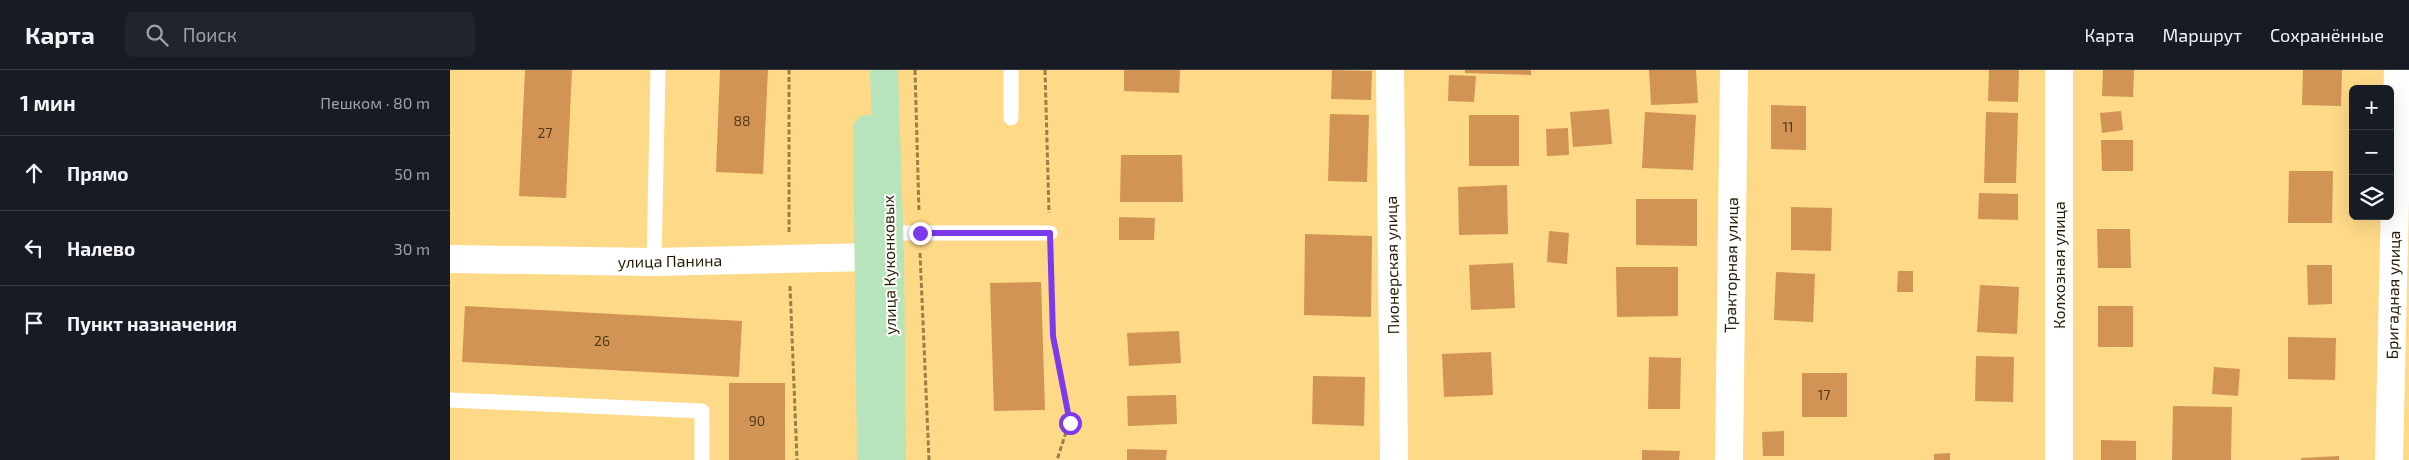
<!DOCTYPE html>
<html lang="ru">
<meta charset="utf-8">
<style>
:root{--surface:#171b24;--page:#20242c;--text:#f1f3f6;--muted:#9ea1a6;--line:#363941}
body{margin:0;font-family:"Exo 2",sans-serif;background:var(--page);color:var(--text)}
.controls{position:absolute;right:15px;top:15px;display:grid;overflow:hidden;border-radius:8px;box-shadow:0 5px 20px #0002}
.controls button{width:45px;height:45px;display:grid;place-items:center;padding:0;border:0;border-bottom:1px solid var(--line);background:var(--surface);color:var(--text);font:25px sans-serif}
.stop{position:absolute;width:15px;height:15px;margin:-11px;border:4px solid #7c3aed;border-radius:50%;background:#fff}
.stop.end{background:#7c3aed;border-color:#fff;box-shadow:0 1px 5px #0008}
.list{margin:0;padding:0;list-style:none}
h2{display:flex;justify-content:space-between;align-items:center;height:65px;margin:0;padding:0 20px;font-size:21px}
h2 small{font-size:16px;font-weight:400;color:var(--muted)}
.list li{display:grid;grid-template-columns:32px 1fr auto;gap:15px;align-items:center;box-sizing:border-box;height:75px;padding:0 20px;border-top:1px solid var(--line)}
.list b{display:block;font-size:19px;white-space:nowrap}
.list em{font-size:16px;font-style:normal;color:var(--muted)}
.icon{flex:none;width:28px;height:28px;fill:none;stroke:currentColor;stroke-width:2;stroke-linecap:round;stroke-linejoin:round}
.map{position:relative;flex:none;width:1959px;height:390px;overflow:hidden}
header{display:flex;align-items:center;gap:30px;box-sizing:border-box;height:70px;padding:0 25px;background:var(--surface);border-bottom:1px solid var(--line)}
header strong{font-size:24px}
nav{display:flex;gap:28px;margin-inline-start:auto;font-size:18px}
.search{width:350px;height:45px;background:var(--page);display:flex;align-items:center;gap:12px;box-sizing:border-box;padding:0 18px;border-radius:8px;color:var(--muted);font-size:19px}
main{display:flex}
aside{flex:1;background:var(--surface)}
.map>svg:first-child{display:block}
</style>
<header>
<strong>Карта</strong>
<div class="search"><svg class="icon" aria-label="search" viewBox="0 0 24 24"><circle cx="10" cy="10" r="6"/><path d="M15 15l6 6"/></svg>Поиск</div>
<nav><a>Карта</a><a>Маршрут</a><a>Сохранённые</a></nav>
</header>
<main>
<aside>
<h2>1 мин<small>Пешком · 80 m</small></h2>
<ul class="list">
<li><svg class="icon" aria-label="ahead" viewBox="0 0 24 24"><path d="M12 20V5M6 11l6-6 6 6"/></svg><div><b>Прямо</b></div><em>50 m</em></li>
<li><svg class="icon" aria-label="left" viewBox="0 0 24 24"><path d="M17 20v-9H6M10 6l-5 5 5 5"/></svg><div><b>Налево</b></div><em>30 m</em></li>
<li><svg class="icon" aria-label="arrive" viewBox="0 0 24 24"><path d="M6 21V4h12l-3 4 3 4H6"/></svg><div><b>Пункт назначения</b></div></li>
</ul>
</aside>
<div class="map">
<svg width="1959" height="390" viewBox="0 0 1959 390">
<rect width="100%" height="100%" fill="#fed987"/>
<path fill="#d19455" d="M75,0H122L116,128L69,126Z
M270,0H318L313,104L266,102Z
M674,0H730L729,23L674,21Z
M882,0L922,1L921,30L881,29Z
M1015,0H1081V5L1015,3Z
M1199,0H1246L1248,33L1201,35Z
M1539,0H1569L1568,32L1538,31Z
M1653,0H1684L1683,27L1652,26Z
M1853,0H1892L1891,36L1852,35Z
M999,5L1026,6L1024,32L998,31Z
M1321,35L1356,36V80L1321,79Z
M1159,39L1162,74L1123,77L1120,42Z
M1671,41L1673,60L1652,63L1650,43Z
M1195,42L1246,45L1243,100L1192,98Z
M1536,42L1568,43L1566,113H1534Z
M880,44L919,45L917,112L878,111Z
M1019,45H1069V96H1019Z
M1118,58L1119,85L1097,86L1096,59Z
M1651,70H1683V101H1652Z
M671,85H732L733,132H670Z
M1839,101H1883L1882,153H1838Z
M1057,115L1058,164L1009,165L1008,117Z
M1529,123L1568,124V150L1528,149Z
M1186,129H1247V176L1186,175Z
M1341,137L1382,138L1381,181L1341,180Z
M669,147L705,148L704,170H669Z
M1647,159H1680L1681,198H1648Z
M1099,161L1119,163L1117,194L1097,192Z
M855,164L922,166L921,247L854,245Z
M1063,193L1065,238L1021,240L1019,195Z
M1857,195H1882V234L1858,235Z
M1166,197H1228V246L1167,247Z
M1448,201H1463V222H1447Z
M1326,202L1365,204L1363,252L1324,250Z
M591,212L595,340L544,341L540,213Z
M1530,215L1569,217L1567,264L1527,262Z
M15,236L292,251L289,307L12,292Z
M1648,236H1683V277H1648Z
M729,261L731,293L679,296L677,263Z
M1838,267L1886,268L1885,310L1838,309Z
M1041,282L1043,325L994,327L992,284Z
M1526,286L1564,287L1563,332L1525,331Z
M1199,287L1231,288L1230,339H1198Z
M1764,297L1790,299L1788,326L1762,324Z
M1352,303H1397V347H1352Z
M863,306L915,307L914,356L862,354Z
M279,313H335V390H279Z
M726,325L727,354L678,356L677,326Z
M1723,336L1782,337L1781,390H1722Z
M1334,361V386H1313L1312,362Z
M1651,370L1686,371V390H1651Z
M677,379L717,380L716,390H677Z
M1192,380L1230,381L1229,390H1192Z
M1500,383V390H1484V384Z
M1889,386V390H1851V388Z"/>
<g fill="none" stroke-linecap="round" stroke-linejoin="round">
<path stroke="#998049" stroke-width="3" stroke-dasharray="5 2.5" stroke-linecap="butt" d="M465,0L469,142
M595,0L599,143
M339,162V0
M470,183L479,390
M600,184L603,266L619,353L607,390
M340,216L347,390"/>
<path stroke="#fff" stroke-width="15" d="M561,48V0
M439,163H600
M204,192L208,0
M0,330L252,341V390"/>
<path stroke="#fff" stroke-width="28" d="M940,0L944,390
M1609,0V390
M0,189L204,192L420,187
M1279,390L1284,0
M1939,390L1948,0"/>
<path stroke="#b7e4ba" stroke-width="28" d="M434,0L440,186L442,390
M417,59L421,390"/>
</g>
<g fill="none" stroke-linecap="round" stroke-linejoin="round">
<path stroke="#7c3aed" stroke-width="6" d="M470,163H600L603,266L620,353"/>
</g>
<g text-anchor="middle" stroke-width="4" stroke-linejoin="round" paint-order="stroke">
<g font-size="14" fill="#523a18">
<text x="292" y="56">88</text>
<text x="1338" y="62">11</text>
<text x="95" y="68">27</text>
<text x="152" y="276">26</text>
<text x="1374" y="330">17</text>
<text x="307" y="356">90</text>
</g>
<g font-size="16" fill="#271c03" stroke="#fefefe">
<text transform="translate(220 191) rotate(-1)" y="6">улица Панина</text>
<text transform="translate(439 195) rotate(-91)" y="6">улица Куконковых</text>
<text transform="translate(942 195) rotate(-91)" y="6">Пионерская улица</text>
<text transform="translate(1281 195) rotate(-89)" y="6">Тракторная улица</text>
<text transform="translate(1609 195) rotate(-90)" y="6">Колхозная улица</text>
<text transform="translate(1943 225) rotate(-89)" y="6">Бригадная улица</text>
</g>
</g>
</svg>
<div class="controls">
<button>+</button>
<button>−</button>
<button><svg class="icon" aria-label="layers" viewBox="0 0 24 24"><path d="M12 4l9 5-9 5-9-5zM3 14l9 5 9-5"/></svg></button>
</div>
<div class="stop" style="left:620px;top:353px"></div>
<div class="stop end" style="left:470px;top:163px"></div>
</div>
</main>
